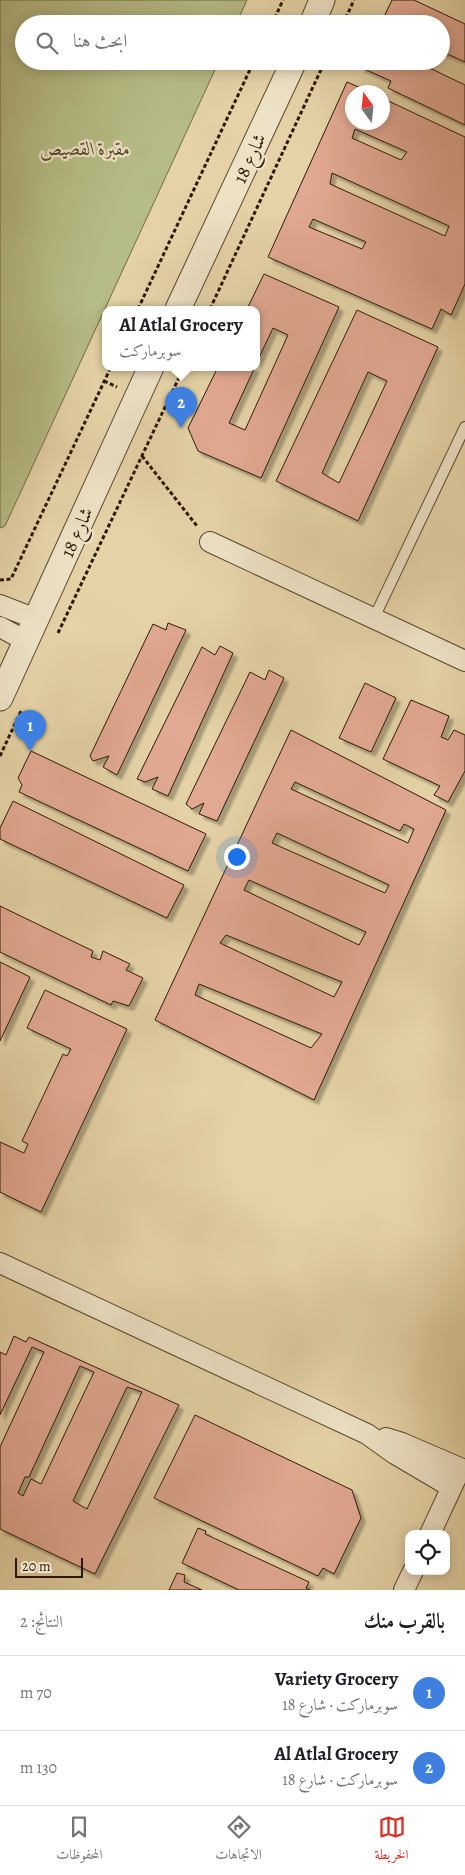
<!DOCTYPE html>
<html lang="ar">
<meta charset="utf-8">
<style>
:root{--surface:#fff;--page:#f6f6f6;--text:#202124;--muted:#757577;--line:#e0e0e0;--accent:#d93025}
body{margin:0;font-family:Alegreya,Amiri,serif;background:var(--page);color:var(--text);direction:rtl}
.controls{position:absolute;right:15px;bottom:15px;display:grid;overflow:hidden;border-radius:10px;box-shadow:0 2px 12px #0003}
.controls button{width:45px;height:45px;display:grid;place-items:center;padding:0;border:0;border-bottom:1px solid var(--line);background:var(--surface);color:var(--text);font:25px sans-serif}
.compass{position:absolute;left:345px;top:85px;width:45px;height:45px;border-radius:50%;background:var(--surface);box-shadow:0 2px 12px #0003;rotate:345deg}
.scale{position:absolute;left:15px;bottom:12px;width:68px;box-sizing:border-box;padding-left:5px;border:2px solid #2c1a07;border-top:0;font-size:14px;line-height:18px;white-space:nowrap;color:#2c1a07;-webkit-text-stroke:4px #eee2c6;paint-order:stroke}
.you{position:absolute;left:236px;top:856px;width:18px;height:18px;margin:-12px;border:4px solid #fff;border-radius:50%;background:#1a73e8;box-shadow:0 0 0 8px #1a73e833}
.badge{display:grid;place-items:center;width:32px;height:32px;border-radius:50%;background:var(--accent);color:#fff;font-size:16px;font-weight:700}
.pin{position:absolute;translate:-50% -41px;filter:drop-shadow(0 1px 2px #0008)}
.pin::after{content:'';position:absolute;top:26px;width:18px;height:15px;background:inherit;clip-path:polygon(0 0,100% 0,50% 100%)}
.popup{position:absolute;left:102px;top:306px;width:158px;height:65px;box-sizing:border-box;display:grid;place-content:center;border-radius:10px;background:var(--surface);filter:drop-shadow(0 1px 4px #0005);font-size:16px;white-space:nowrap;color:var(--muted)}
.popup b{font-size:19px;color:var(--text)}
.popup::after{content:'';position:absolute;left:50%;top:100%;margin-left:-10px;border:10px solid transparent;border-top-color:var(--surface)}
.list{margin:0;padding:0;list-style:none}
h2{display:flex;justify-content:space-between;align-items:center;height:65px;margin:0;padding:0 20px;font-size:21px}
h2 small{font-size:16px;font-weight:400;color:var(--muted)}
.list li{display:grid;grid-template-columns:32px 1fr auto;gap:15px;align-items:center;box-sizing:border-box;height:75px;padding:0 20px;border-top:1px solid var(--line)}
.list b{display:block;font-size:19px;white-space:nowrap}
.list p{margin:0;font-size:16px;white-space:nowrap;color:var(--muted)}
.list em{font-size:16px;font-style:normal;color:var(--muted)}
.icon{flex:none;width:28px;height:28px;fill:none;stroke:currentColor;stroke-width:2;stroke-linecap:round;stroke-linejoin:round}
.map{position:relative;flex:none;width:465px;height:1590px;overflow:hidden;direction:ltr}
.search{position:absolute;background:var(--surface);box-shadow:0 2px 12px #0003;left:15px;right:15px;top:15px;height:55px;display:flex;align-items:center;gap:12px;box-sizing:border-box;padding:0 18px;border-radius:28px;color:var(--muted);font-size:19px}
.sheet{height:215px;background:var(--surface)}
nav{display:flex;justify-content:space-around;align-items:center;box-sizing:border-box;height:70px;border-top:1px solid var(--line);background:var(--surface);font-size:14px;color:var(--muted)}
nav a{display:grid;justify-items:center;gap:2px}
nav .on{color:var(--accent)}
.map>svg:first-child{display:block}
</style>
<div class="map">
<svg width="465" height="1590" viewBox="0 0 465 1590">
<defs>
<filter id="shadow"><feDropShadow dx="4.5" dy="4.5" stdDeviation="1" flood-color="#0004"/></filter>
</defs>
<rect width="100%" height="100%" fill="#e5d3a7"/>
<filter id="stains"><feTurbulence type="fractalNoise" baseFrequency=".004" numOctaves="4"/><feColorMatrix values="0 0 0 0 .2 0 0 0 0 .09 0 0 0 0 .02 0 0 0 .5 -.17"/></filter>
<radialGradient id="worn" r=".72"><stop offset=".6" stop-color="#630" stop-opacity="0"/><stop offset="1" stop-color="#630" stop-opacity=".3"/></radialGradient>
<path fill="#b6bc86" stroke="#716b46" d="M0,0H247L236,24H24V61H219L5,526L0,528Z"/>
<path fill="#e2a992" stroke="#2c1a07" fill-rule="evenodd" filter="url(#shadow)" d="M392,0H414L465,24V62L441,51V24L381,23Z
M363,61H415L465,85V125L388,88L391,81L360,67Z
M347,82L370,92H352V122H382V98L465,137V284L451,315L441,309L432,329L268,257ZM355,129L407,152L401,160L352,138ZM332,173L449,226L445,236L330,184ZM313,219L366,242L362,249L309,227Z
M264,274L339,307L261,478L198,451L188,428L218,367H255L229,423L245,430L288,335L273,328L256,364V309H247Z
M357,310L438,347L358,521L276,481ZM368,372L387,381L339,483L322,473Z
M168,623L186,630L117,775L103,767L109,756L93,761L90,756L153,624L166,630Z
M220,646L233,653L168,796L152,789L158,777L145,782L137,779L202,647L215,655Z
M269,670L284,678L217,821L199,814L204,803L192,809L186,804L250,672L265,680Z
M365,683L396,698L371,752L339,738Z
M411,700L449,716L441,737L448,740L454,730L465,735V771L448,802L434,795L440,786L383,759Z
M291,730L446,810L314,1100L155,1020ZM295,782L400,831L404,824L414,829L408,843L291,789ZM277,833L389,885L385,893L272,843ZM249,880L366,932L359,945L244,890ZM226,935L342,982L334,997L220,943ZM199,984L322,1034L311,1048L195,995Z
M31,751L206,834L188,871L19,792L22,785L18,778Z
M13,801L184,885L167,918L0,839V828Z
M0,906L93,951L91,957L100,960L103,951L130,964L126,970L143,978L129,1006L113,1001L111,1005L0,952Z
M0,962L30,977L0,1041Z
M45,990L127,1029L41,1212L0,1192V1142L24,1153L28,1144L22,1141L63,1054L67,1056L71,1049L27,1028Z
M14,1336L26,1342L29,1337L179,1405L95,1574L0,1529V1447L44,1352L32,1347L0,1415V1352L6,1355ZM80,1366L94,1372L41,1484L31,1479L23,1496L18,1493L25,1477H29ZM127,1387L142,1392L87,1509L73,1501Z
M195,1415L352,1490L361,1518L334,1574L323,1568L318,1576L154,1498Z
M198,1528L206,1531L205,1534L309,1582L306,1588L310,1590H239L182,1563Z
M177,1573L185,1575L184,1582L202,1590H169Z"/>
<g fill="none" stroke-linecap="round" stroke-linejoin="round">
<defs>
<path id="service" d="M374,618L465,427"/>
<path id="minor" d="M210,542L465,661
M0,605L36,619
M0,627L26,641
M0,1263L367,1434L395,1454L451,1487
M386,1438L402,1443L460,1468
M430,1534L457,1476
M404,1590L413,1571"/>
<path id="tertiary" d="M312,24L322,0
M178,309L294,61
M0,698L151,367"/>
</defs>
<use href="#service" stroke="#5a482f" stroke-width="12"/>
<use href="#minor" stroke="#5a482f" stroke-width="22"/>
<use href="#tertiary" stroke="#5a482f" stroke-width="27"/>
<path stroke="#2c1a07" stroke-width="3" stroke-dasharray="4 2.5" stroke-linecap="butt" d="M272,24L283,0
M343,24L354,0
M138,309L254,61
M210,309L325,61
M104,381L117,387
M142,456L197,526
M0,580L11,579L111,367
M58,633L184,367
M0,756L21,711"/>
<use href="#service" stroke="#eee2c6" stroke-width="10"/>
<use href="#minor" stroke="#eee2c6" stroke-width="20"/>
<use href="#tertiary" stroke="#eee2c6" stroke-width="25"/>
</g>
<g text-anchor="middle" stroke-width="4.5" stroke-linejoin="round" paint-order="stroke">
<g font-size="19" font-style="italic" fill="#554b2d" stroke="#eee2c6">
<text x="85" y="155">مقبرة القصيص</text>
</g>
<g font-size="19" fill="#2c1a07" stroke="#eee2c6">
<text transform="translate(249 158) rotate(-65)" y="7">شارع 18</text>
<text transform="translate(76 532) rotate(-66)" y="7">شارع 18</text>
</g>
</g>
<rect width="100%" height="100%" filter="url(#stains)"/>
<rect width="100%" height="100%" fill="url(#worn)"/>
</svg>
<div class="controls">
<button><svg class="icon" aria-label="locate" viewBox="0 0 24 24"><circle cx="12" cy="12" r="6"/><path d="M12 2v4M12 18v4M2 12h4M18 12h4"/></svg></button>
</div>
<svg class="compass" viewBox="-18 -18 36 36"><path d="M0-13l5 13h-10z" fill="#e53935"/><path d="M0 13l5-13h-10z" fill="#757577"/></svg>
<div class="scale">20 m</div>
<div class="you"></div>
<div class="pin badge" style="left:30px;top:751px;background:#3f7fe0">1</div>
<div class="pin badge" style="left:181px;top:428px;background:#3f7fe0">2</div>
<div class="popup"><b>Al Atlal Grocery</b>سوبرماركت</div>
<div class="search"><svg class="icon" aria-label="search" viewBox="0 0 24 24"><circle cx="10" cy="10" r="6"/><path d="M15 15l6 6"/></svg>ابحث هنا</div>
</div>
<section class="sheet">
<h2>بالقرب منك<small>النتائج: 2</small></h2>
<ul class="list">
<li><span class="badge" style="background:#3f7fe0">1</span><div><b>Variety Grocery</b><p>سوبرماركت · شارع 18</p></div><em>70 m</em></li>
<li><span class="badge" style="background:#3f7fe0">2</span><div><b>Al Atlal Grocery</b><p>سوبرماركت · شارع 18</p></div><em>130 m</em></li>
</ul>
</section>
<nav>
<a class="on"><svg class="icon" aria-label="map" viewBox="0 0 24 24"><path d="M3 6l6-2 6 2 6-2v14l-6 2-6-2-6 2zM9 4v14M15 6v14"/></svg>الخريطة</a>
<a><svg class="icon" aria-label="directions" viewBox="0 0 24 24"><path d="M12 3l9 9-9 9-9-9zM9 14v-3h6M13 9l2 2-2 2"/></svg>الاتجاهات</a>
<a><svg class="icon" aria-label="saved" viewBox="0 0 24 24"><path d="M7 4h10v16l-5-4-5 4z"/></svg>المحفوظات</a>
</nav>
